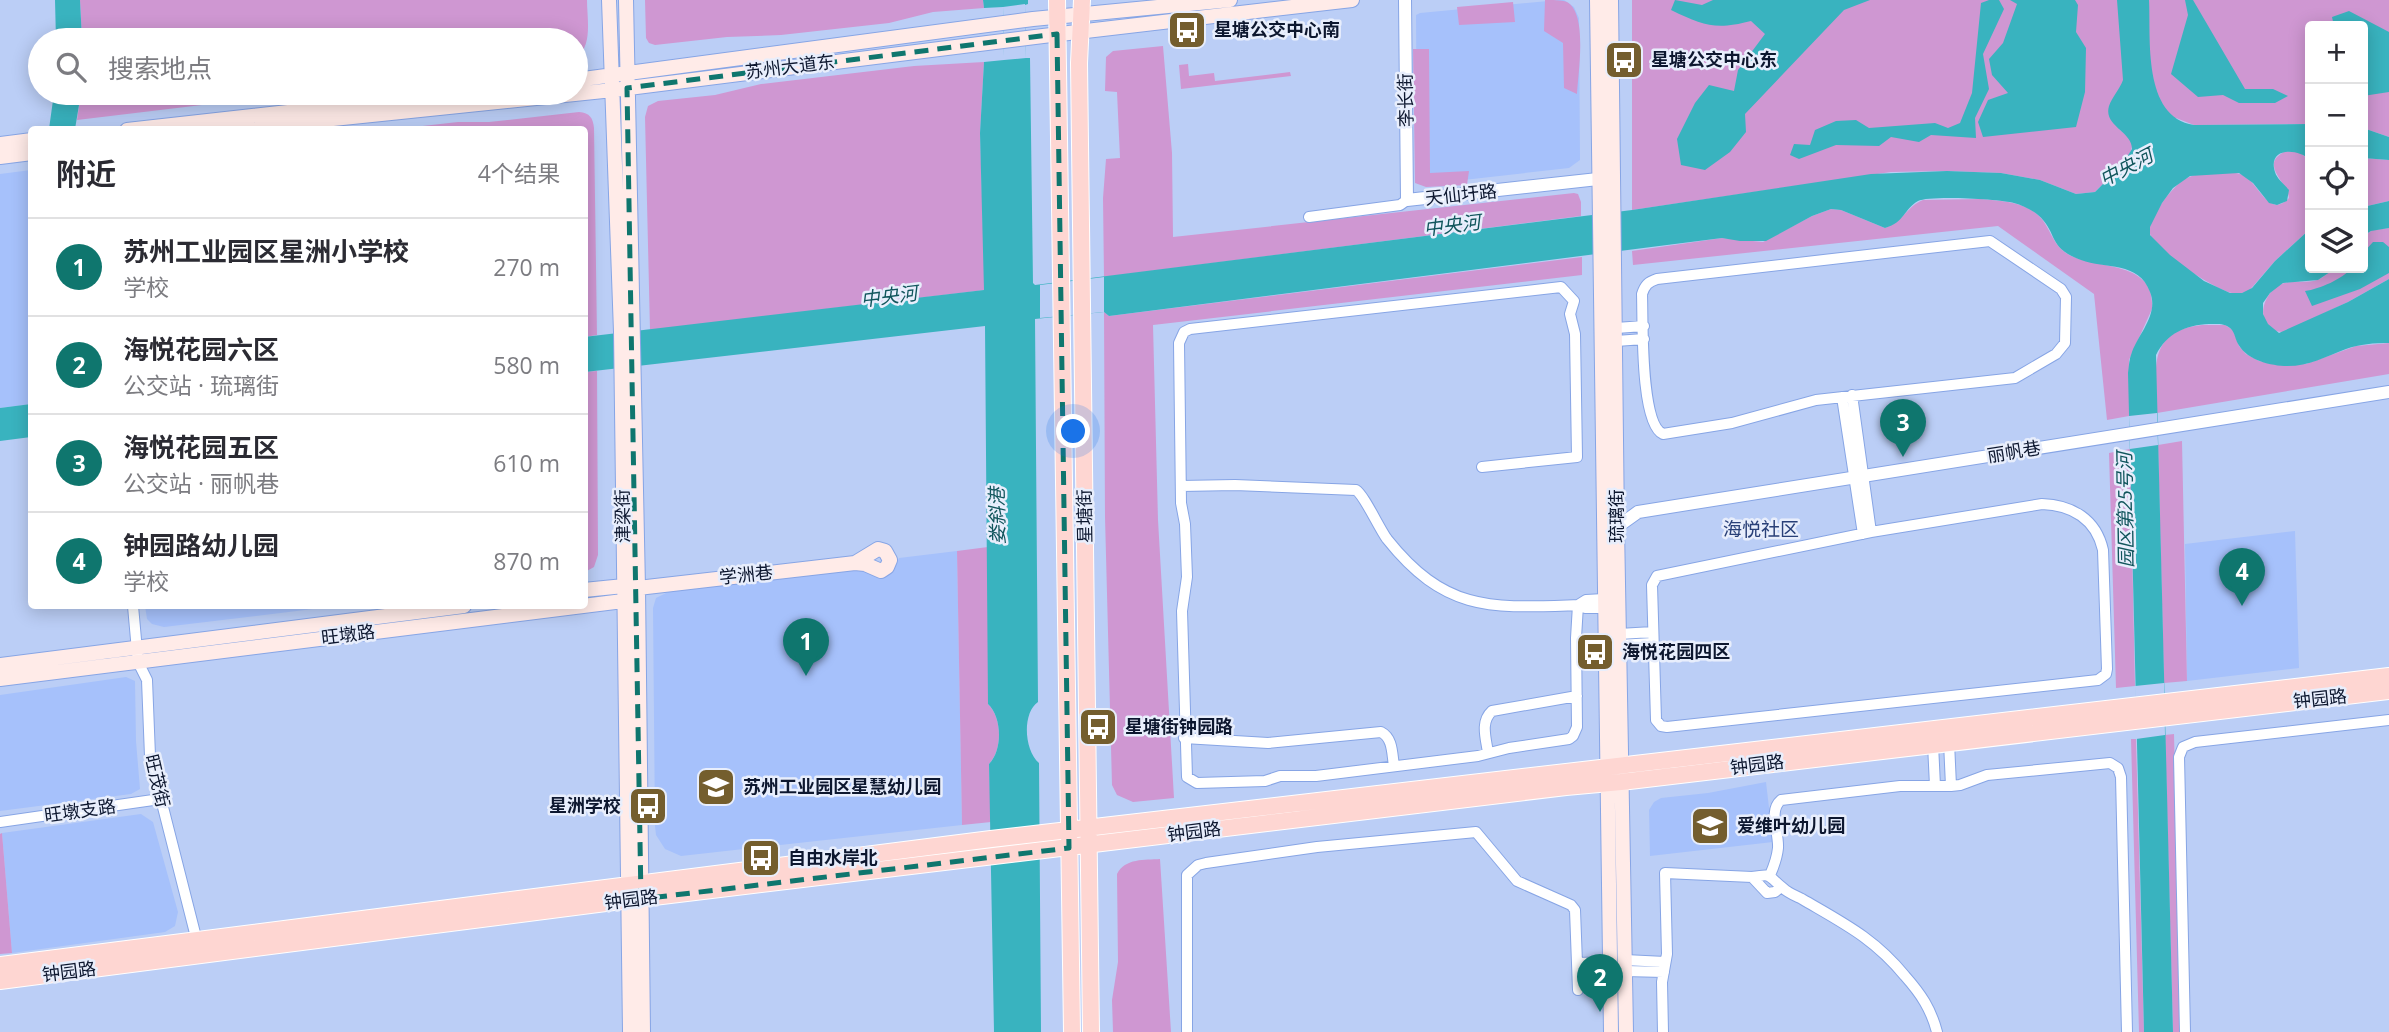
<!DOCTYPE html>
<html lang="zh">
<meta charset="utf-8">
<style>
:root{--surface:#fff;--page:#f2f2f3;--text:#2b2b33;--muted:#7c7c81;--line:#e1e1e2;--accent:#0f766e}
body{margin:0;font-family:"Open Sans","Noto Sans SC",sans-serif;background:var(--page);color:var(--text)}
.controls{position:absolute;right:21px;top:21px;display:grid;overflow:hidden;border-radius:7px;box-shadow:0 4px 18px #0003}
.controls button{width:63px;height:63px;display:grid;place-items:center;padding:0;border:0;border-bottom:2px solid var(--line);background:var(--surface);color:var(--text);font:35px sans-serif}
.you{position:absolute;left:1074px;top:432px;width:24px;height:24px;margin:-18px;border:5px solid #fff;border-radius:50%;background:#1a73e8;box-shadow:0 0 0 10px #1a73e833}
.badge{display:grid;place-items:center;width:46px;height:46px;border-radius:50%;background:var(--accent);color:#fff;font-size:23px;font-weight:700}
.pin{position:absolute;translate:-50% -58px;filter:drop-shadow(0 2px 4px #0008)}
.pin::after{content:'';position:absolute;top:37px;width:24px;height:21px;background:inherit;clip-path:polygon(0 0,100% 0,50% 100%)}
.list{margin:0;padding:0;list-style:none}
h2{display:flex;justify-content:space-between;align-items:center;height:91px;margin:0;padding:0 28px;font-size:30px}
h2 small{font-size:23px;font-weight:400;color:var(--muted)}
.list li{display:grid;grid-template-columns:46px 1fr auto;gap:21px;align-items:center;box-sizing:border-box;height:98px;padding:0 28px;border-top:2px solid var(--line)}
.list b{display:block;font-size:26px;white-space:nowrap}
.list p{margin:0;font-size:23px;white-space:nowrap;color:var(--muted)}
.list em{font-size:23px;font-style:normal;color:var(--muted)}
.icon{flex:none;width:38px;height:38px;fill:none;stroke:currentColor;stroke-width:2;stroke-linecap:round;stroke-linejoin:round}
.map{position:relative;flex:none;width:2389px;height:1032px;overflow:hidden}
.search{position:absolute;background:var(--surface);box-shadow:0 4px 18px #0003;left:28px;top:28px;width:560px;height:77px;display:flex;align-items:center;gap:18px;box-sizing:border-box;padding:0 24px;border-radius:38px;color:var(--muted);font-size:26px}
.panel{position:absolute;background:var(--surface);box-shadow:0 4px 18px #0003;left:28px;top:126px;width:560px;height:483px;border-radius:7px}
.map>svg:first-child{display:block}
</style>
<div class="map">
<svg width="2389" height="1032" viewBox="0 0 2389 1032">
<rect width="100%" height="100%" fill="#bbcef6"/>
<path fill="#a6c1fb" d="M1559,0H1564L1574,7L1579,18L1580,160L1569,168L1428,184L1417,172L1416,15L1420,13Z
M31,170V404L0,408V174Z
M2295,531L2299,668L2187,681L2185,544Z
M957,551L962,825L681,856L665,849L656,835L655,826L653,608L656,598L668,592L854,569L875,575L888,572L895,567L899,558Z
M145,606H317L313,609L164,627L152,624L147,619Z
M126,677L135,681L136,741L140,789L131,794L0,811V695Z
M1766,782L1773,842L1650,856L1649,810L1654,802L1661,798L1708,793Z
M141,814L153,822L178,912L175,926L165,932L12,953L2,833Z"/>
<path fill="#cf97d2" d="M80,0H587C587,19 593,46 576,58V40H82Z
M645,0H983L984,8L933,12L889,23L781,35L727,37L655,45L649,43L646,38Z
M1545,0C1552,0 1561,0 1567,2C1588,14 1578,73 1577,94L1564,88L1563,43L1544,31Z
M1632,0H2389V137L2363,128V99L2368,98H2363V26H2310V124L2194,125L2176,118L2119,129L2132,140C2135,160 2108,179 2095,192L2076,194L2040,180L2001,173L1947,171L1891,172L1632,210Z
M1513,2L1515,22L1459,25L1457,7Z
M1163,46L1172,153L1173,237L1574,193L1578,194L1581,202V216L1104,277L1103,198L1106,159L1120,158L1117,92L1105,91L1106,57L1113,51Z
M1413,49H1429L1430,173L1469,171L1467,185L1426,187L1415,183Z
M984,62L980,133L985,290L650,330L645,117L648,106L658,101L715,95L761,84L914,66Z
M1188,64L1189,76L1214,73L1215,81L1290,72L1291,76L1181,89L1179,65Z
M81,93H302L77,120Z
M579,112C590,113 593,118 594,128L597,335L585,337L584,130H387L458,122H489Z
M2286,151L2299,152L2310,160V229L2275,261L2248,292C2242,293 2237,294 2232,293C2215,290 2154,250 2150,234C2146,219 2174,184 2187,178C2198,172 2234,169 2245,176C2259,185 2270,219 2289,198C2287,181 2258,164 2286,151Z
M2363,158L2389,160V201L2363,207Z
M1980,199C2004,201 2035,202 2047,227C2053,237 2055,245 2066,253C2094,271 2156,258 2152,309L2129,360V416L2107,420L2094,294L1998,226L1633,265L1632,251L1722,238L1763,242L1812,216L1831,209L1841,210L1885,228C1903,222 1907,206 1923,200Z
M2389,228V279L2348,302L2284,332C2256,333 2258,298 2279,285C2290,279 2305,284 2317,280C2324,278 2329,271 2335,268C2343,266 2355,268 2363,268V236L2373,230Z
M1582,257V275L1153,325L1158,520L1174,798L1133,802L1117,795L1112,785L1105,517L1104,312L1109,316Z
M2202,325H2225L2233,330L2239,346L2246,354L2259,361L2278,365L2306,364L2356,346L2389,343V374L2157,413C2156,370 2146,331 2202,325Z
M597,371L598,555L594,567L585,572L584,372Z
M2182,441L2187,681L2164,683L2158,445Z
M2130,449L2135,686L2116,688L2109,453Z
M988,547V704C1002,718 1003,749 989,764L991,822L962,825L957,551Z
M2174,734L2181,1032H2173L2165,735Z
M2131,739H2136L2144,1032H2139Z
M2,833L12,953L0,954V834Z
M1160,859L1171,1032H1113L1112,1000L1118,962L1117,874C1125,858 1145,860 1160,859Z"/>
<path fill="#39b3bf" d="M55,0H80L82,40H56Z
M983,0H1028V4L1025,5L1026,58H1030L1033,283L1035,285L1632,210L1871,174L1947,171L2001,173L2040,180L2076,194L2095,192L2122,165L2132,149C2132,131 2103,126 2109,106C2112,97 2120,89 2123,80L2117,0H2149C2151,38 2142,117 2194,125L2310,124V160C2298,148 2267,147 2275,172C2277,179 2284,184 2289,190L2287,201L2277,205L2269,203L2253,183L2239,173L2190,176L2173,188L2162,203L2150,227V235L2170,255L2204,281L2230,293H2242L2252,288L2275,261L2310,229V268H2336L2318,280L2283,283L2270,293L2263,303V314L2268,324L2279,333L2348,302L2389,279V343C2374,343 2360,344 2346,349C2324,357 2308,367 2284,366C2267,365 2245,359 2237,342C2235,337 2234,331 2230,328C2225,323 2216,324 2209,324C2186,325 2167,333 2156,355L2173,1032H2144L2128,373C2129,366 2129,359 2132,352C2139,333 2159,314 2150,292C2139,261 2105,269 2081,260C2047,248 2058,232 2038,215C2032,210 2022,205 2014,203C2001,199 1929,195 1918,201C1904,209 1905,222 1885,228L1841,210L1831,209L1812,216L1766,241H1740L1722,238L1109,316L1104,312L1035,319L1038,702C1022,713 1024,750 1039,763L1041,1032H994L989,764C1003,750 1002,717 988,704L985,326L585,372L584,337L984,290L980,133L984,62L1004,60V56L1003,7L984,8Z
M1675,0L1702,5L1713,0H1870L1844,10L1745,114L1746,132L1730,152L1705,170L1681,165L1677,139L1695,103L1709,85L1734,91L1738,70L1765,34L1751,21C1716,30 1704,26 1671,10Z
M1989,0H1999L2004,9L1983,54L1989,89L1975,118L1976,138L1931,135L1919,142L1891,137L1879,146L1836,145L1799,159L1790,155L1794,144L1810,145L1815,130L1836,121L1856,120L1869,128L1935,123L1948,128L1960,123L1972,93L1981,3Z
M2010,0H2075L2078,5L2076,32L2086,48L2085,92L2076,127L1983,137L1978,122L1988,100L2008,93L1992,75L1989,59L2003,43L2017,4Z
M2185,0H2193L2245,89H2273L2288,96L2275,103H2239L2223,95L2198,97L2171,74L2188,15Z
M2349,11L2389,32V92L2363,96V26H2334L2332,17Z
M54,93H81L75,129H49Z
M2363,128L2389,137V160L2363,158Z
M2389,201V228L2371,231L2363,236V207Z
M2373,242H2383L2389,247V273L2360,289L2312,306L2305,291C2320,289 2342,279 2352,268H2363V253Z
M31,404V437L0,441V408Z"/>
<path fill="#bbcef6" d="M1025,4L1026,58L1004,60L1003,7Z
M1104,277V312L1040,318V285Z
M2157,413L2158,445L2130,449L2129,416Z
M2164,683L2165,735L2136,739L2135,686Z"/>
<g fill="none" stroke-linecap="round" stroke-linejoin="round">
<defs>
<path id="minor" d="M1309,217L1400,205L1407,200
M1990,241L2061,289L2066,297L2065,343L2056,354L2015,378L1816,400L1732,423L1663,434C1640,424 1643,320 1642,294C1645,285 1648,282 1657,279Z
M1616,328L1644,326
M1616,341L1644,339
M1852,395L1871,532
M1842,397L1863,534
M1482,467L1577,457L1575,334L1570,314L1574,301L1561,287L1190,329L1184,332L1179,343L1181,503L1185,524L1187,577L1182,611L1187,777L1197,783L1265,781L1280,776H1316L1478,756L1509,748L1569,739L1573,736L1577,727L1576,638L1578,605
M1181,486L1235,485L1356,490C1364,495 1379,528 1387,539C1446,613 1492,608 1578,605L1585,608H1605
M2042,504C2072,505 2096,519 2103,550L2107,669L2106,674L2098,680L1667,727L1661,726L1656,720L1652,585L1657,576L1871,532Z
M1578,605L1586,600L1604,599
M133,606L138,662L147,680L150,756L198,945
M1619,634L1653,632
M1619,645L1653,643
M1184,738L1268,743L1381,732C1393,738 1392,754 1394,766
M1949,742L1951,786
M1933,744L1935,786
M1488,753C1486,738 1480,722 1492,711L1577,696
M0,822L160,799
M1770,875C1774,866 1777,858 1778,848C1779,832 1768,811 1781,800L1900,786H1951L1960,785L1987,775L2110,763L2118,768L2121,777L2127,1032
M1752,877L1767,893L1775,892L1781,887
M1625,960L1665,962
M1577,963L1610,962
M1625,971L1664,972
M1187,1032V875L1198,865L1206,863L1317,847L1476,832L1517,881L1571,905L1575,910L1578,990
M1663,1032L1662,982L1667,954L1665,873L1752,877C1774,873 1767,876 1783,888C1788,893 1796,896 1802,899C1843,923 1874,938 1905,976C1921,994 1931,1009 1937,1032
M2185,1032L2179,757L2183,747L2195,742L2389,720"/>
<path id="tertiary" d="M1405,0L1407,200L1607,178
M1609,528L1617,527L1638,512L2389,392"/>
<path id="secondary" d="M609,0L621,332L630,1032
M626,0L638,588L643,1032
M1597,0L1611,1032
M1611,0L1617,527L1626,1032
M576,80L1033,19L1230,0
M127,130L457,93
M228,130L613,90L1043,36L1352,0
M0,144L32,140
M0,157L32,153
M584,590L624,586L638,588L855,563L865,564L881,571L887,567L890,560L885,551L878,549L855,563
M0,665L464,606
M0,679L623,601L629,596"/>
<path id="primary" d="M1057,0L1072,1032
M1082,0L1079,63L1091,1032
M0,965L991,839L2389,676
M0,981L629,900L1566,787L1621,782L2389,691"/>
</defs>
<use href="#minor" stroke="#87a5e5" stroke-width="12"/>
<use href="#tertiary" stroke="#87a5e5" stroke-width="14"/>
<use href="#secondary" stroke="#87a5e5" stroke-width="16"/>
<use href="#primary" stroke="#fff" stroke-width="18"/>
<use href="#minor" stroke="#fff" stroke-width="10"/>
<use href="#tertiary" stroke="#fff" stroke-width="12"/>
<use href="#secondary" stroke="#ffebe8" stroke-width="14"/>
<use href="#primary" stroke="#fed6d2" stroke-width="16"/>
</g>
<path fill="none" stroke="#0f766e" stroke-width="5" stroke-dasharray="14 9" stroke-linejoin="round" d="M1057,34L1069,848L641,899L627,88Z"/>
<defs>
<symbol id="bus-square" viewBox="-11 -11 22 22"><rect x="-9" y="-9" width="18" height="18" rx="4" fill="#745e2e" stroke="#e8eefc"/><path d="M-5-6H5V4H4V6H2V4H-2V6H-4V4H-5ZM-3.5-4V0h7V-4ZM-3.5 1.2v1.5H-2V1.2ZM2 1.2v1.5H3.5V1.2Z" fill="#fff"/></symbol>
<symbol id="school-square" viewBox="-11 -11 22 22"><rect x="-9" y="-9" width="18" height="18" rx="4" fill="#745e2e" stroke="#e8eefc"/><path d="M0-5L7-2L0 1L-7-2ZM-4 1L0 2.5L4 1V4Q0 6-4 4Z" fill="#fff"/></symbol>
</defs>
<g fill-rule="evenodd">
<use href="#bus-square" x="1165" y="8" width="44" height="44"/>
<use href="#bus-square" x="1602" y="38" width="44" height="44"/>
<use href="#bus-square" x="1573" y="630" width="44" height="44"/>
<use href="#bus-square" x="1076" y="705" width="44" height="44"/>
<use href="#school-square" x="694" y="765" width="44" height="44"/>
<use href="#bus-square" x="626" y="784" width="44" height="44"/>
<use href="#school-square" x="1688" y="804" width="44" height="44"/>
<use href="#bus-square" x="739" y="836" width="44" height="44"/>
</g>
<g text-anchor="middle" stroke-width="5" stroke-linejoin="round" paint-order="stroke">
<g font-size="18" font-weight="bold" fill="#0d172f" stroke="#e8eefc" text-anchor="start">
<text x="1214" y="36">星塘公交中心南</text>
<text x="1651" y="66">星塘公交中心东</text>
<text x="1622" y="658">海悦花园四区</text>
<text x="1125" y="733">星塘街钟园路</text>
<text x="743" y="793">苏州工业园区星慧幼儿园</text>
<text x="621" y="812" text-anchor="end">星洲学校</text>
<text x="1737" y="832">爱维叶幼儿园</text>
<text x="788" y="864">自由水岸北</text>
</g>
<g font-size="18" fill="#0d172f" stroke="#e8eefc">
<text transform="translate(790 67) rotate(-7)" y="6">苏州大道东</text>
<text transform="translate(1406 100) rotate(-91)" y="6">李长街</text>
<text transform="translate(1461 195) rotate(-6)" y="6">天仙圩路</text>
<text transform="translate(2014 452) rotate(-9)" y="6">丽帆巷</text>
<text transform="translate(623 516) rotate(-91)" y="6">津梁街</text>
<text transform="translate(1085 516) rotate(-91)" y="6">星塘街</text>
<text transform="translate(1617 516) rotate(-90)" y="6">琉璃街</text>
<text transform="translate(746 575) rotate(-6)" y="6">学洲巷</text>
<text transform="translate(348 635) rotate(-7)" y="6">旺墩路</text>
<text transform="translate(2320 699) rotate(-6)" y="6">钟园路</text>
<text transform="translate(1757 765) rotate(-7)" y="6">钟园路</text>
<text transform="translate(157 781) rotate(77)" y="6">旺茂街</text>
<text transform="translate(80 811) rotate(-8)" y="6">旺墩支路</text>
<text transform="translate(1194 832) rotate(-7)" y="6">钟园路</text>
<text transform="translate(631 900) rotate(-7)" y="6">钟园路</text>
<text transform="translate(69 972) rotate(-7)" y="6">钟园路</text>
</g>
<g font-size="19" font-style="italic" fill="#11555c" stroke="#e8eefc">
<text transform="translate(2126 167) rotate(-28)" y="7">中央河</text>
<text transform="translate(1452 225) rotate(-7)" y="7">中央河</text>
<text transform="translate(889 296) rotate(-7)" y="7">中央河</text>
<text transform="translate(2125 510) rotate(-91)" y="7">园区第25号河</text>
<text transform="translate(997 516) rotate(-91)" y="7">娄斜港</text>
</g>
<g font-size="19" fill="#294078" stroke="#e8eefc">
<text x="1761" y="536">海悦社区</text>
</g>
</g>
</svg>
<div class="controls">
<button>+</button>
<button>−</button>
<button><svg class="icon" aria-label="locate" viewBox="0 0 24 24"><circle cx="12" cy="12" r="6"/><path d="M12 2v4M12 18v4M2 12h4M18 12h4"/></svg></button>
<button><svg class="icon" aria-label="layers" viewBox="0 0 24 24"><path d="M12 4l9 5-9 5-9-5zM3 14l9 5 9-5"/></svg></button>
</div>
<div class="you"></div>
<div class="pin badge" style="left:806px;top:676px">1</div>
<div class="pin badge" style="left:1600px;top:1012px">2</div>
<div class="pin badge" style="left:1903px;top:457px">3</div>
<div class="pin badge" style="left:2242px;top:606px">4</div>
<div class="search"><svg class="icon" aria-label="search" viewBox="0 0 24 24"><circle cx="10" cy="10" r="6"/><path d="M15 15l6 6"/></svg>搜索地点</div>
<section class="panel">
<h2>附近<small>4个结果</small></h2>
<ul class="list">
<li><span class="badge">1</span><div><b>苏州工业园区星洲小学校</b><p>学校</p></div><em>270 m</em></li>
<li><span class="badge">2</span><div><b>海悦花园六区</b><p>公交站 · 琉璃街</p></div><em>580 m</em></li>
<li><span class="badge">3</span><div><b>海悦花园五区</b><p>公交站 · 丽帆巷</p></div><em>610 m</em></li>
<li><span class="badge">4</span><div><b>钟园路幼儿园</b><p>学校</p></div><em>870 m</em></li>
</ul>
</section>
</div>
